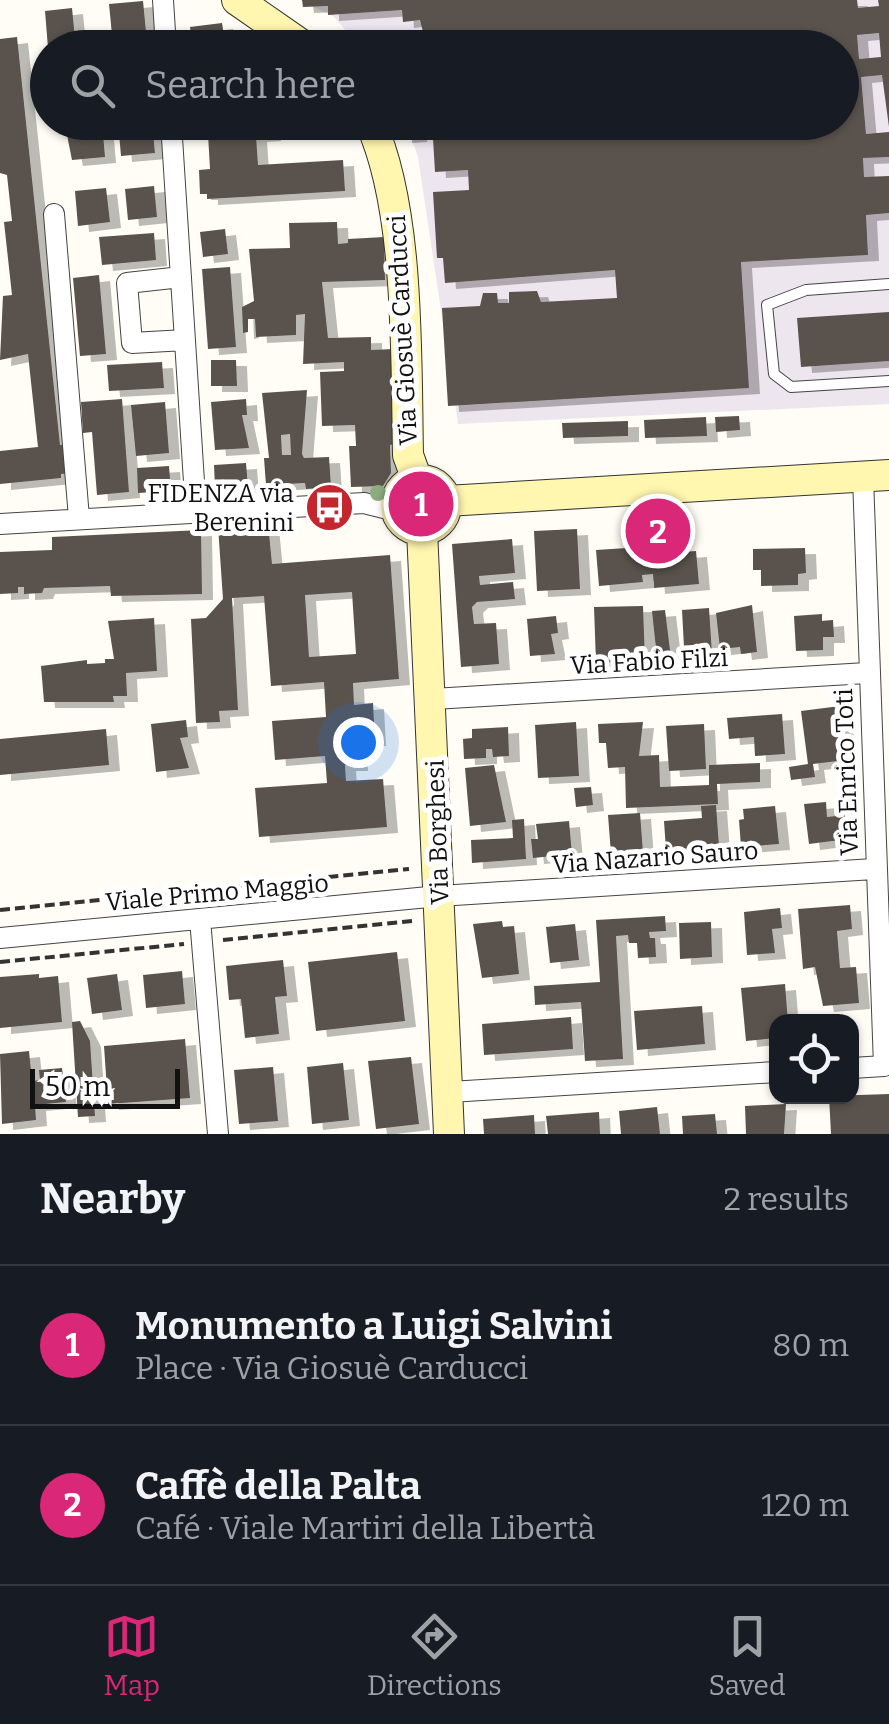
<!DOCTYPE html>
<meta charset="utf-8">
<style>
:root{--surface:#171b24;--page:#20242c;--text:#f1f3f6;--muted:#9ea1a6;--line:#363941;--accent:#db2777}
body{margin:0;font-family:Bitter,serif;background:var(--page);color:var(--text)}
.controls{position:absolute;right:30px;bottom:30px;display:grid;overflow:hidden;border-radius:20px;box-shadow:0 2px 8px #0004}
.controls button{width:90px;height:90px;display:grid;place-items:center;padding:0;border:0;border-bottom:2px solid var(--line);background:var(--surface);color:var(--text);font:50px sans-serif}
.scale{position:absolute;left:30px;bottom:25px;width:150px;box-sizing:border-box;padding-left:10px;border:5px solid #111;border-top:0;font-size:28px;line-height:35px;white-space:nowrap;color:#111;-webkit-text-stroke:8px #fff;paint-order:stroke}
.you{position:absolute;left:358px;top:742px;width:35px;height:35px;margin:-25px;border:8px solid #fff;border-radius:50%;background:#1a73e8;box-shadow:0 0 0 15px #1a73e833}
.badge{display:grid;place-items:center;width:65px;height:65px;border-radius:50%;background:var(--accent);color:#fff;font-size:32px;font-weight:700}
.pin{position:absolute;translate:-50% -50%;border:5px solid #fff;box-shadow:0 2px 10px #0006}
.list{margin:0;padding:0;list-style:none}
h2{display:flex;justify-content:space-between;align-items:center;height:130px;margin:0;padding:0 40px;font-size:42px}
h2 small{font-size:32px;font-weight:400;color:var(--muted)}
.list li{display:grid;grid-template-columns:65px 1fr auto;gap:30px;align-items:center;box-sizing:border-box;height:160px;padding:0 40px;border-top:2px solid var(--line)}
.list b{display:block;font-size:38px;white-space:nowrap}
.list p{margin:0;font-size:32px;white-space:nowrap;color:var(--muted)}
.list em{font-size:32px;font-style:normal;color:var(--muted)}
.icon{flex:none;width:55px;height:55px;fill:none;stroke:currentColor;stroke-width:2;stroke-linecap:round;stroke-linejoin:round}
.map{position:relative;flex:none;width:889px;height:1134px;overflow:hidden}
.search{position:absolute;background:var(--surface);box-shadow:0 2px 8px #0004;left:30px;right:30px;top:30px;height:110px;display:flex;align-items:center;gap:25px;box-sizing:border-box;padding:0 35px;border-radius:55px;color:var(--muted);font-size:38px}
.sheet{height:450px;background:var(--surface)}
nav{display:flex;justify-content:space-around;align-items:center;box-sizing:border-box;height:140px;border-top:2px solid var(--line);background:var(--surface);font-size:28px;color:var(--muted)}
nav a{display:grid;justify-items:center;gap:5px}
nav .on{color:var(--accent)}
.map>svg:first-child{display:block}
</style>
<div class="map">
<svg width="889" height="1134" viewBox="0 0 889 1134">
<defs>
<filter id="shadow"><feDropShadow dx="11" dy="6" stdDeviation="0" flood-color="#0004"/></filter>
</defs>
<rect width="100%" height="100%" fill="#fffdf5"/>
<path fill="#eee6ef" d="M300,0H889V404L458,424L418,157L406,123L842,122V48L360,47L334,17Z"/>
<path fill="#5a524d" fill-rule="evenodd" filter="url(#shadow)" d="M302,0H857L858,8L879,6L878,0H889V127L882,75L861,77L866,134L889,132V157L863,158L864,177L889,176V213L866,215L868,255L741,262L749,388L448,406L442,308L480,306L483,293H497L498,303H509V292L537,291L541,302L617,298L615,270L445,283L443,258H437L433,192L469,190L468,170L435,172L432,122H842V48H427L420,20L403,22L402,10L328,15V6L303,7ZM879,33L881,57L859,59L857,35Z
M143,1L147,42L113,45L109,4Z
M72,8L76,48H48L45,11Z
M222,23L226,48H193L190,27Z
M17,37L60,445L69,444L72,473L61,474V478L0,484V451L38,447L28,354L0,360L3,296L12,295L4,222L12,221L7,175L0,173V39Z
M102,122L105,157L72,160L65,125Z
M118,122H152L155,153L121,156Z
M197,122H269L270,135L256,136L258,165L343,160L345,191L207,199V194H200L199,170L210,169L208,134L199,135Z
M401,122H416V136L401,137Z
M154,186L157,217L128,220L125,189Z
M106,188L110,222L78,226L75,191Z
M337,222L338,244L348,243V239L384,237L385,280L322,282L328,338L371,337V350L394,349L397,444L390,445L391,473L383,486L351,487L349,446H356L355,425L322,426L320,372L344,371V362L303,364L305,314L296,315V335L256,337L255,319H248V332L243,333L242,307L254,301L249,249L290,248L289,223Z
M225,229L228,254L203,257L200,232Z
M154,233L156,260L102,265L99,237Z
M230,267L236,347L208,349L202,269Z
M99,275L106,354L80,356L73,278Z
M889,312V361L801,367L797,318Z
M211,360H236L237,386H211Z
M162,362L164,388L109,391L107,365Z
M307,390L302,454L304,458L329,457L331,487L306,489L305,483L266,485L264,458H269L262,393ZM290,434L291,455H282L281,435Z
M122,399L129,492L97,495L92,432L83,433L81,402Z
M246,399L247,415H242L249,448L215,450L211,402Z
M165,402L169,453L136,456L131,405Z
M739,416L740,430L716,432L715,417Z
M706,417L707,436L645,438L644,420Z
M628,421V436L563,438L562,423Z
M246,463L248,487L215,488L214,465Z
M169,466L171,491L138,493L137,468Z
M268,523L272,564L390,555L399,679L353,683L354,705L373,703L375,740L356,741L357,765H345L346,781L383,779L387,827L259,837L255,788L327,783L325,756L275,760L272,721L326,717L324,682L271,686L264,596L232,598L238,710L219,711L220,722L196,723L191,619L206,618L223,599L218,526ZM352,592L356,654L309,657L305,595Z
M665,525L668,553L696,551L699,584L654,588L653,574L642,575L643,582L599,586L596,550L627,548L625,528Z
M577,529L580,589L537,591L534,531Z
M201,530L202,594L111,596L110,586L44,588L42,593L24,594V587H18V593L0,594V552L52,550V537Z
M512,539L515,573L479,576L480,585L513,582L515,599L477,602L472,607L474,624L496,623L499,664L461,667L452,544Z
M805,548L806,573L798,574V585L761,586V570H753V549Z
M752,605L757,652L741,654L740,647L720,649L716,613Z
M643,606L645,661L596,663L594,607Z
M709,608L712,654L687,660L680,654L684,647L682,610Z
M665,610L671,658L657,659L652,611Z
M822,614V621L833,620L834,637H823V650L796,651L794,616Z
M556,616L558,633L551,634L555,654L530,656L527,619Z
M154,618L157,671L126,673L127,696H113L114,702H44L41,666L87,660V664L105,663V659H114L108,621Z
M840,706L846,760L813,764L815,777L791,780L789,767L808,764L801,711Z
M782,714L785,754L755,756L754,737L729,739L727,718Z
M186,720L188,737L180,738L189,768L156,772L151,724Z
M576,722L579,776L538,778L535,725Z
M643,722L639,756L659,755L660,787L709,785V765L760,763V782L717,784L718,804L626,808L625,767L608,768L606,743H599L598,724Z
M704,724L706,769L669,771L666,726Z
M508,727L509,756L493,757L492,749H486V758L464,759L463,739L472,738V729Z
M106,729L109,765L0,775V739Z
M494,765L506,822L470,826L465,768Z
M591,787L593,805L576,807L574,788Z
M826,802L827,817L845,815L848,839L809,844L804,804Z
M716,805L719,846L666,850L664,821L702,818L701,806Z
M775,806L779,844L741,847L739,820L744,819L743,809Z
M640,813L643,852L611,854L608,815Z
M524,819L526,859L472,863L471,840L513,838L512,820Z
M569,821L572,854L533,858L531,839H538L536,824Z
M850,905L852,929L837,931L840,968L856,967L859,1003L823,1006L815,967L803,969L798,909Z
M780,908L782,928L772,929L775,953L747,955L744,912Z
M665,916L666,931L649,932L650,938H655L656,957L638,958L637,943H629L628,935L616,936L623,1059L585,1061L581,1002L535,1005L534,986L600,982L596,920Z
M502,921L503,927L514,926L519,974L482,978L473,924Z
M711,922L712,957L680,959L679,923Z
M575,924L579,960L550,963L546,927Z
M397,952L405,1021L316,1031L308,962Z
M283,960L287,996L275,997L279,1034L245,1038L241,999L229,1000L226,966Z
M182,971L185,1004L146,1008L143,975Z
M39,974V978L58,976L62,1022L0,1028V977Z
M117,974L122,1010L92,1014L87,978Z
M785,984L788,1022H776V1038L746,1041L741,988Z
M702,1006L705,1044L637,1050L634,1011Z
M571,1017L573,1049L484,1055L482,1024Z
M80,1021L90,1041L95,1116L78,1117L72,1022Z
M185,1039L190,1098L108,1104L104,1046Z
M29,1051L32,1081L40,1080L39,1070L62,1068L66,1102L35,1105L36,1120L2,1124L0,1054Z
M411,1057L419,1124L376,1129L368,1061Z
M343,1063L349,1120L312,1124L307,1067Z
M273,1067L278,1121L239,1124L234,1070Z
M889,1094V1134H831L829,1096Z
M786,1104L784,1134H746L745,1106Z
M657,1107L660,1134H621L619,1111Z
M599,1112L600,1134H548L546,1116Z
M715,1114L717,1134H683L682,1116Z
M534,1115L535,1134H484L483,1119Z"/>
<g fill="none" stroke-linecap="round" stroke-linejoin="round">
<defs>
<path id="lane" d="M889,284L806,290L767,305L774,374L791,387L889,381"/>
<path id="street" d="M163,0L166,48
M171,122L196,513
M54,214L79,518
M181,277L127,283L132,343L185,340
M0,524L364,503L396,511
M433,699L867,673
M200,919L218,1134
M0,938L439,896L874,869
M852,1068L884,1066L863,477
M450,1092L776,1072"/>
<path id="secondary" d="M237,0L306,48
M370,122C410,208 406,359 408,455L417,480
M396 505a25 25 0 1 1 50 0a25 25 0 1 1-50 0Z
M446,501L889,475
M422,530L449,1134"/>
</defs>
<use href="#lane" stroke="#444" stroke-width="12"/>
<use href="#street" stroke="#444" stroke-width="22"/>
<use href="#secondary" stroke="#333" stroke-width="32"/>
<path stroke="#333" stroke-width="4" stroke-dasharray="10 5" stroke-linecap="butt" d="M0,910L409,869
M223,940L412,921
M0,962L184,944"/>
<use href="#lane" stroke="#fff" stroke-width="10"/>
<use href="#street" stroke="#fff" stroke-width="20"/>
<use href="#secondary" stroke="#fff6b0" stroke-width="30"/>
</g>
<circle fill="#8dad7f" cx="378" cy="493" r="8"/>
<defs>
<symbol id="bus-disc" viewBox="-11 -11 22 22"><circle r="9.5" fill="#c4262e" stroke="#fff"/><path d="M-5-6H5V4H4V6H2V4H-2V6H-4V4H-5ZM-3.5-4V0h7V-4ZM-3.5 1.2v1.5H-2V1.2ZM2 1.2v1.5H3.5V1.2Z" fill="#fff"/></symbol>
</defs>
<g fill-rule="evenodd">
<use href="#bus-disc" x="302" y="480" width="55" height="55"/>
</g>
<g text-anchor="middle" stroke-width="10" stroke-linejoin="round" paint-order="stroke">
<g font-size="25" fill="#111" stroke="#fff">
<text transform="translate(402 330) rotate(-93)" y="9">Via Giosuè Carducci</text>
<text transform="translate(649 661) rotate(-3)" y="9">Via Fabio Filzi</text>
<text transform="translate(846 772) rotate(-92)" y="9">Via Enrico Toti</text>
<text transform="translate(437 832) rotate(-92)" y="9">Via Borghesi</text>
<text transform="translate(655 857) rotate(-4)" y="9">Via Nazario Sauro</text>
<text transform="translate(217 892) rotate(-5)" y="9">Viale Primo Maggio</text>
</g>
<g font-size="25" fill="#111" stroke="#fff" text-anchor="end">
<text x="294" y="502">FIDENZA via<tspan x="294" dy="29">Berenini</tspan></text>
</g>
</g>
</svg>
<div class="controls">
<button><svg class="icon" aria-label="locate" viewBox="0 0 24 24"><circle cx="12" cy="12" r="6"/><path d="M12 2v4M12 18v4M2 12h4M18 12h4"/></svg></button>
</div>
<div class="scale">50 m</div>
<div class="you"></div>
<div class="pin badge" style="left:421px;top:504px">1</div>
<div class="pin badge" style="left:658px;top:531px">2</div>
<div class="search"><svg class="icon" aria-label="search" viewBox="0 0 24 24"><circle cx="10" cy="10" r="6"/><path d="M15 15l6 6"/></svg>Search here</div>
</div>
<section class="sheet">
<h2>Nearby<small>2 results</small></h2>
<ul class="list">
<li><span class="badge">1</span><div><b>Monumento a Luigi Salvini</b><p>Place · Via Giosuè Carducci</p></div><em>80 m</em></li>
<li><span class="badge">2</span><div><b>Caffè della Palta</b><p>Café · Viale Martiri della Libertà</p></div><em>120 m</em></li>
</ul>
</section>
<nav>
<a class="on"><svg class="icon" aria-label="map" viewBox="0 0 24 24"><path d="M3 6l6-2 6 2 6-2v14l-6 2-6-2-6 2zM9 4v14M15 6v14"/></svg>Map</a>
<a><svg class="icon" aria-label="directions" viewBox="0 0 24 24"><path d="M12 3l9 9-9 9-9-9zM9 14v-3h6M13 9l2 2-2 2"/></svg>Directions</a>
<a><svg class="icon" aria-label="saved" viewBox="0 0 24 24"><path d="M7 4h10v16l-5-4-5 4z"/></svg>Saved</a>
</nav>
